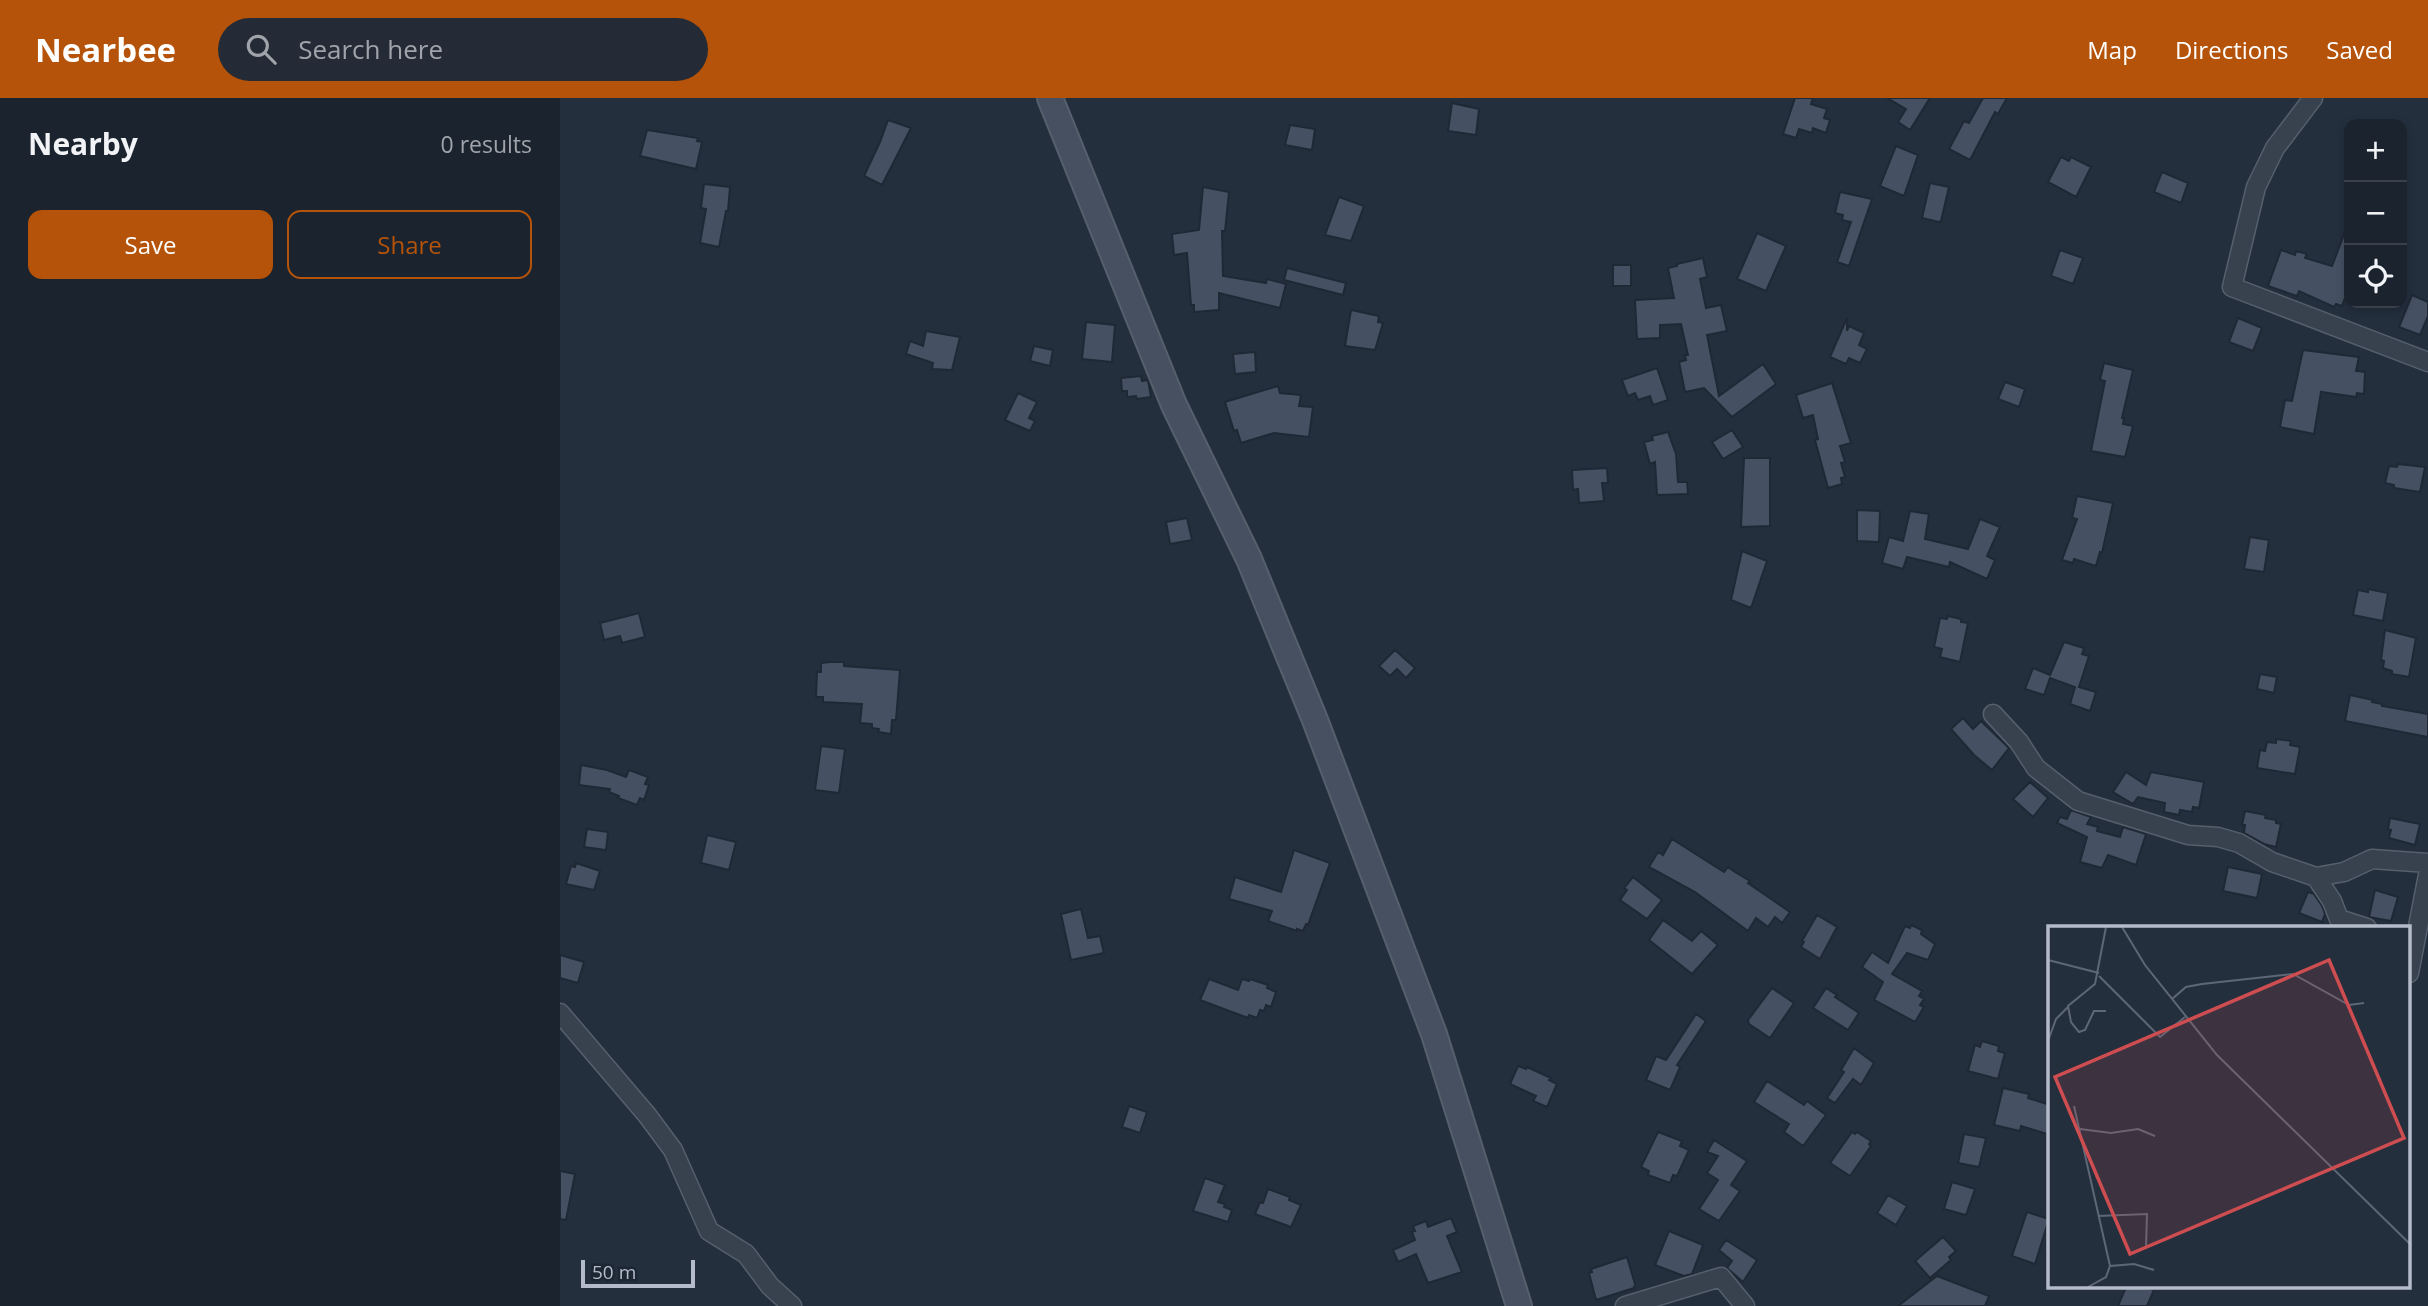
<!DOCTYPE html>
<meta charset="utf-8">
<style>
:root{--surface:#1b232e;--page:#242b36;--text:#f1f3f6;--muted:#a0a4aa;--line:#39404a;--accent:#b45309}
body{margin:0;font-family:"Open Sans",sans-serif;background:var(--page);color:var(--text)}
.controls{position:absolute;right:21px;top:21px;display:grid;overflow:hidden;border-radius:14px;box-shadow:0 4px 10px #0003}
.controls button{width:63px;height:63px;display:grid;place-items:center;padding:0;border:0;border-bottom:2px solid var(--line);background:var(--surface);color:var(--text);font:35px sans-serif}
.scale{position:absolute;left:21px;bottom:18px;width:114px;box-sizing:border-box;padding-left:7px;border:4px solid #b4bcc9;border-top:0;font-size:19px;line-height:24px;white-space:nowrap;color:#b4bcc9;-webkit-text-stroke:5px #1d2633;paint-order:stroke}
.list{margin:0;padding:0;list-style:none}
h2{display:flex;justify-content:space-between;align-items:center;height:91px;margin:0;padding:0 28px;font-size:30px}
h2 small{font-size:23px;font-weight:400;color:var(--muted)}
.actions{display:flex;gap:14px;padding:21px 28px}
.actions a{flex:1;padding:16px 0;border:2px solid var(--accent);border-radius:14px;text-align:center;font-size:24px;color:var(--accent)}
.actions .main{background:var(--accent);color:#fff}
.icon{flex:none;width:38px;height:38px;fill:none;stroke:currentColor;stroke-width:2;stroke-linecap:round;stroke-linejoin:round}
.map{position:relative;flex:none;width:1868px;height:1208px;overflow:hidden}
header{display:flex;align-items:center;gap:42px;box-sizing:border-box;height:98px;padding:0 35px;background:var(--accent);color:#fff}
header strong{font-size:33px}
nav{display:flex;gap:38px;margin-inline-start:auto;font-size:24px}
.search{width:490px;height:63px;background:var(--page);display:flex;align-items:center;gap:18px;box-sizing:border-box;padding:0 24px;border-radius:38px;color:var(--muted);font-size:26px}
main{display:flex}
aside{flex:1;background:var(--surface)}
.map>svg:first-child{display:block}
</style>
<header>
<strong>Nearbee</strong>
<div class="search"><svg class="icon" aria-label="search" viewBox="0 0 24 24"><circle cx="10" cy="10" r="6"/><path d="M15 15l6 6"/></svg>Search here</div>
<nav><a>Map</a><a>Directions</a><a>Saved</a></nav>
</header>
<main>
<aside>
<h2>Nearby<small>0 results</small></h2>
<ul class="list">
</ul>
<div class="actions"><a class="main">Save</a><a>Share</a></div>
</aside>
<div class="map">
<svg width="1868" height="1208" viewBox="0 0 1868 1208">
<rect width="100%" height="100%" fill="#242f3e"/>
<path fill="#455162" stroke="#1f2835" stroke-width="2" d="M1235,0H1253L1251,6L1267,11L1264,20L1270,22L1266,35L1253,30L1252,35L1239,31L1236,40L1223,36Z
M1327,0H1370L1350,32L1338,24L1346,11Z
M1423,0H1447L1438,16L1435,14L1410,62L1389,51L1404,23L1409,25Z
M892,5L919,11L916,37L888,33Z
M328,22L351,30L322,87L304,78L320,44Z
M730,27L755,31L752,52L725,47Z
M87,32L138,40L137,43L142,44L136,71L80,58Z
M1336,48L1358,57L1344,98L1320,88Z
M1501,59L1509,63L1511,59L1531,69L1516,99L1488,84Z
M1602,74L1628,85L1621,105L1594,94Z
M1370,85L1389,89L1381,123L1379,124L1362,120Z
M144,86L170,89L168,113H166L159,149L140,145L146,111L141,110Z
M643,89L669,94L665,133H662L663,178L706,185L707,181L726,186L720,210L659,195V212L634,214V207H631L627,155L614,157L612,136L639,132Z
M1280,94L1312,101L1289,168L1277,164L1291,124L1282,122L1283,117L1275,115Z
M779,99L804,108L791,143L765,137Z
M1788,126L1789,189L1782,208L1776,206L1774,209L1739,193L1737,198L1708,188L1721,152L1735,157L1736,153L1747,156L1745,160L1772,168Z
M1197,135L1226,148L1206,193L1177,181Z
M1500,152L1523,160L1513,186L1491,178Z
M1143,160L1147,179L1140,181L1146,210L1161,207L1167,233L1147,237L1159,298L1203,266L1216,286L1172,319L1144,290L1125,294L1119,264L1126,262L1125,257H1128L1121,226L1100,227V240L1077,241L1075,202L1114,200L1108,170L1117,168V166Z
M1053,167H1071V188H1053Z
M727,170L786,185L783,197L724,182Z
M1852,197L1868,204V218L1860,237L1839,229Z
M791,212L819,218L818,224L823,225L815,252L785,248Z
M1287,220V233L1289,228L1304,235L1299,247L1307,251L1300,265L1289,260L1286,266L1270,259Z
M1678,220L1702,230L1693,253L1669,244Z
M526,224L555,227L552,264L522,261Z
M366,233L400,239L392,272L372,271L373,265L346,256L350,243L363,248Z
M474,248L493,252L490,268L470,263Z
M1743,252L1799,259L1796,273L1805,274L1804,296L1797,295L1796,299L1761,294L1754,336L1720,329L1725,302L1732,303Z
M695,254L696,274L675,276L673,256Z
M1544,265L1573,272L1562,320H1564L1563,326L1573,328L1565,359L1531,353L1545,283L1540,282Z
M1097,270L1108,302L1093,307L1090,298L1078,302L1075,295L1068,298L1062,282Z
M581,278L582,283L588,282L591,299L577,301L576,298L567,299V293H562L561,280Z
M1445,284L1465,291L1459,309L1438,301Z
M1272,285L1291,345L1280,348L1285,364L1281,365L1285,379L1281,380L1282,386L1268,390L1255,342L1258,341L1253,317L1243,320L1236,297Z
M718,288L720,295L741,297L739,308L753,309L749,339L714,335L681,345L677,332L674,333L665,304Z
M458,295L477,304L469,320L475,323L470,333L445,322Z
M1172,332L1183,349L1163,361L1152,344Z
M1108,334L1116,356L1118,384H1127L1128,396L1097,397L1095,364L1090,366L1084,344L1093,342L1092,338Z
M1184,360H1210V428L1181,429Z
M1838,366L1865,369L1860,394L1834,390V387L1825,385L1829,368L1837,369Z
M1047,370L1048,385H1042L1044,403L1019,405L1018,391L1013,392L1012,372Z
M1517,398L1553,405L1542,455L1540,454L1536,468L1514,461L1513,465L1502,462L1517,421L1512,420Z
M1297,412L1320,413L1319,444L1297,443Z
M1350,413L1369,416L1365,441L1408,451L1420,421L1440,429L1427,458L1435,462L1427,481L1390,464L1389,469L1347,459L1343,471L1322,465L1329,439L1343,443Z
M627,420L632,442L610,446L606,424Z
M1690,439L1709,442L1704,474L1684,471Z
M1182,453L1207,463L1191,510L1171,502Z
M1808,491L1828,495L1823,523L1793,517L1798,492L1808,494Z
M79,515L85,539L62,545L60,538L44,542L40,525Z
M1388,518L1401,521V524L1408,525L1400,564L1380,559L1382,551L1374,549L1380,520L1387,521Z
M1825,532L1856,540L1849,579L1832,576V573L1823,570L1824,563L1821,562Z
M1504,544L1524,550L1522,556L1529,558L1519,589L1536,594L1530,613L1510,606L1515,589L1490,580L1484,597L1465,591L1473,570L1490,577Z
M835,552L855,570L846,580L837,571L830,578L819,568Z
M270,564H284V568L340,572L336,622H332L331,636L318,634L319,631L312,630V626L300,625L302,606L263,604V599H256L257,574H261V565Z
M1700,576L1717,579L1714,595L1697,591Z
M1790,597L1813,602L1812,604L1822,606V608L1868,616V639L1785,623Z
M1403,620L1413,631L1421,623L1449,650L1432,672L1414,657L1391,631Z
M1716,641L1731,643L1730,647L1740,649L1735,676L1697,670L1700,652L1705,653L1707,644L1716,645Z
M261,648L285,651L279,695L255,692Z
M21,667L47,672L66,679L69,672L88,679L85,686L89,687L84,702L80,700L77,707L58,700L59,698L49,694L50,691L19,687Z
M1566,674L1586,687L1591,674L1644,684L1639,710L1633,709L1632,714L1620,712L1619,717L1604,714L1605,705L1578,699L1573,706L1553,694Z
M1470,684L1488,700L1473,719L1453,701Z
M1511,712L1531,719L1527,726L1538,729L1537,733L1560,739L1563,729L1586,736L1576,767L1548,757L1542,770L1520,764L1527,739L1497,725L1500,719L1507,721Z
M1685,713L1706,717L1705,720L1716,722V725L1721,726L1716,749L1704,746L1684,735L1685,727H1682Z
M1830,720L1860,726L1855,747L1829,740L1831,732L1828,731Z
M27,731L48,734L46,752L24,749Z
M147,737L176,744L169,772L141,765Z
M1112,741L1164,774L1168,769L1175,774L1190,783L1188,785L1230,814L1222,825L1215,819L1208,829L1196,820L1188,833L1135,794L1089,769L1098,754L1103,757Z
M734,752L770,765L748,827L746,826L743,833L737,831V833L708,823L712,813L669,801L675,779L721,794Z
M16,765L40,773L34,792L6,786L11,768L15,769Z
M1668,769L1702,776L1697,800L1663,793Z
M1073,779L1102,802L1087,821L1060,802L1067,792L1064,790Z
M1815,792L1838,799L1831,823L1809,819Z
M1748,794L1754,796L1762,808L1765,816L1762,824L1739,815Z
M521,811L528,840L540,838L544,855L511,862L501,816Z
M1257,817L1277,829L1260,861L1241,849L1244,844L1242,843Z
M1103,822L1132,843L1141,833L1158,847L1132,876L1089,842Z
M1351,827L1362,832L1361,836L1375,846L1368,862L1347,855L1332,876L1362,893L1359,898L1364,901L1360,907L1364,909L1355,924L1314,902L1323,884L1302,869L1312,854L1328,865L1345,828L1350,830Z
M0,857L24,864L18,885L0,880Z
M649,881L678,892L682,881L689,883L690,881L708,887L707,890L716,894L711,909L706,907L704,913L700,912L697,920L689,917L688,920L640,902Z
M1212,890L1234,905L1210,940L1189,926L1188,922Z
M1266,890L1277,897L1275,899L1299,915L1288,932L1253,910Z
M1136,916L1146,923L1117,967L1120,969L1110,992L1086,982L1096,958L1106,962Z
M1422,943L1439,948L1438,953L1445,955L1438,981L1408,973L1415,947L1420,949Z
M1294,950L1314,965L1301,987L1293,981L1275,1005L1267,1000L1284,974L1281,972Z
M958,968L966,971L967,969L991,980L989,982L997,986L987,1009L973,1003L976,998L950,986Z
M1207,983L1244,1007L1247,1003L1266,1017L1243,1048L1224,1034L1229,1026L1194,1004Z
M1443,990L1469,996L1468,1000L1490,1007V1037L1461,1028L1460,1033L1434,1027Z
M569,1008L587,1014L580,1035L562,1029Z
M1098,1034L1122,1043L1120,1048L1129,1052L1117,1078L1113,1077L1110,1085L1088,1077L1089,1073L1081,1069Z
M1292,1034L1295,1036L1297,1034L1311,1043L1309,1046L1311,1048L1290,1078L1270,1065Z
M1404,1036L1426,1040L1419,1069L1398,1065Z
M1154,1042L1187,1063L1171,1087L1180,1093L1159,1123L1139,1111L1158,1082L1147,1075L1158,1058L1147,1054Z
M0,1073L15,1076L6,1122L0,1121Z
M645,1080L665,1087L658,1104L665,1106L664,1109L672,1112L668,1124L633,1113Z
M1392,1084L1415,1091L1406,1117L1384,1111Z
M708,1091L730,1099L729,1102L741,1107L731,1129L695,1116L700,1104L703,1105Z
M1328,1097L1347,1108L1336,1127L1317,1115Z
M1467,1114L1489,1121L1475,1166L1452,1158Z
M891,1120L897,1134L887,1138L902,1174L868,1185L856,1156L838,1164L833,1152L855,1142L852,1134L855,1133L853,1128L866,1123L868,1129Z
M1109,1133L1143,1147L1132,1176L1124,1178L1095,1167Z
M1383,1139L1396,1153L1389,1159L1391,1162L1370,1180L1355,1163Z
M1166,1142L1197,1162L1183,1184L1167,1170L1172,1163L1159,1152Z
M1067,1159L1075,1186L1074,1190L1036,1202L1029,1175L1032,1174L1031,1171Z
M1377,1178L1429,1198L1425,1208H1338Z
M1566,1189H1586L1594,1192L1587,1208H1558Z"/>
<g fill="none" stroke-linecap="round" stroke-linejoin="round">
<defs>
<path id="street" d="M1753,0L1715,50L1696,89L1672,189L1868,264
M1433,616L1459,644L1476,670L1518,703L1628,737L1658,739L1679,745L1712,764L1756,779L1772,803L1779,821L1807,830
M1756,779L1784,774L1812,761L1868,765
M1849,875L1868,777
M0,915L87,1017L113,1052L149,1133L186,1156L210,1188L232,1208
M1065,1208L1161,1179L1185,1208"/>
<path id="secondary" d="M490,0L614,307L689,461L755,622L874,936L959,1208"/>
</defs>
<use href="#street" stroke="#565f6c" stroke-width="21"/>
<use href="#secondary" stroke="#565f6c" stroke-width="28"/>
<use href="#street" stroke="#38414e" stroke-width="18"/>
<use href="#secondary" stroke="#465061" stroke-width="24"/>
</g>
<g transform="translate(1488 828)">
<rect width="362" height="362" fill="#242f3e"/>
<path fill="none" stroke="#5e6776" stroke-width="2" d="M74,1L97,39L169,129L363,319M0,34L51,47M51,50L112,111L137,91M124,73L138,61L154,58L245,48L301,79L316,77M58,85H46L37,104L31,106L23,96L20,80L47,58L58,1M0,115L8,93L20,81M26,180L62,340L58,351L40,361M32,203L63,207L90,203L107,210M50,290L99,288L98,322M62,340L86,338L106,344"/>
<path fill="#ce4d50" fill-opacity="0.15" stroke="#ce4d50" stroke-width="3.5" d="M281,34L356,212L82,328L7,151Z"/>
<rect width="362" height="362" fill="none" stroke="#b4bcc9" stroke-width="3.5"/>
</g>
</svg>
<div class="controls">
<button>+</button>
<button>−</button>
<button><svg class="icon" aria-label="locate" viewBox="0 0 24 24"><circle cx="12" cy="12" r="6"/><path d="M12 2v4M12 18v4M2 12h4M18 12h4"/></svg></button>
</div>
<div class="scale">50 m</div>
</div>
</main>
